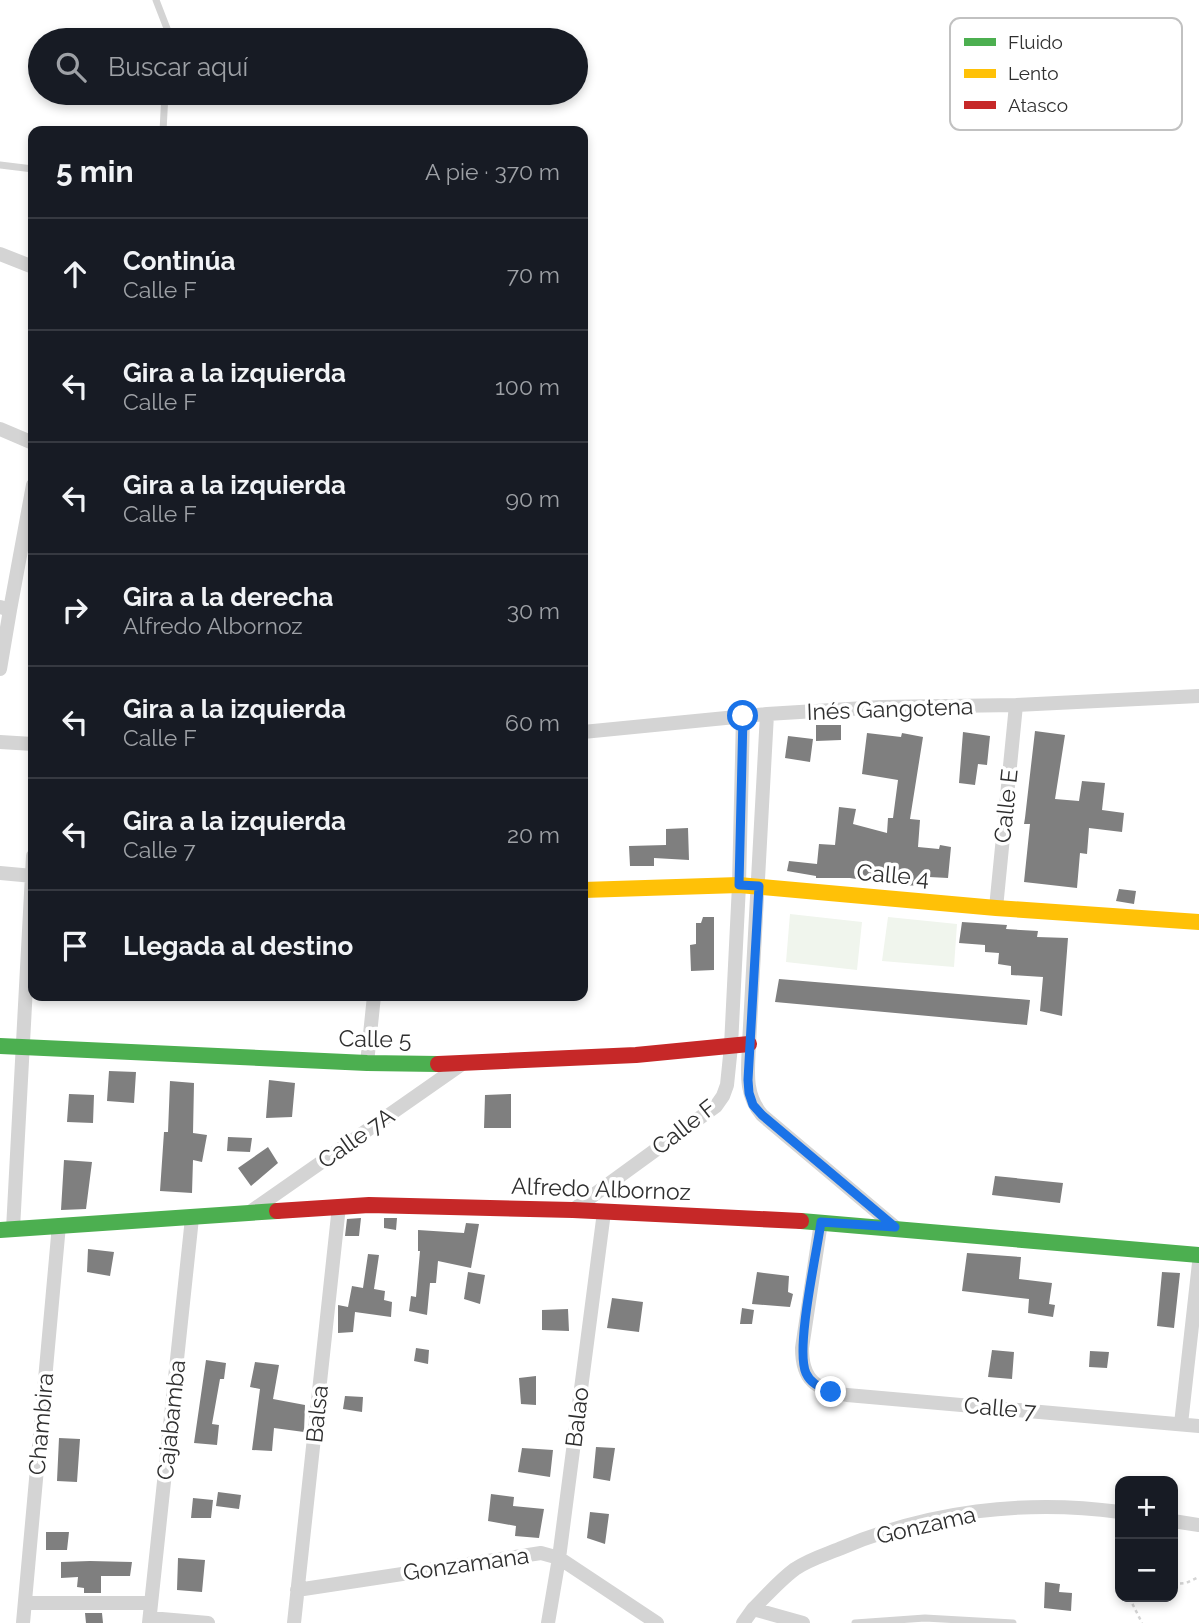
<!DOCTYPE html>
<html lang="es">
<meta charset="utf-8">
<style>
:root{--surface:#171b24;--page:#242831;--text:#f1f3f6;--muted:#9ea1a6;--line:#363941}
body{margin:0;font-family:Raleway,sans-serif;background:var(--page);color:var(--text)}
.controls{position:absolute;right:21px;bottom:21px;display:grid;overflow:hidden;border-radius:14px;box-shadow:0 4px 10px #0003}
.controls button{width:63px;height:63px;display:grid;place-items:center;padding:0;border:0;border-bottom:2px solid var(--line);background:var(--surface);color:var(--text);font:35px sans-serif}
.stop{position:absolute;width:21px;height:21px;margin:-16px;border:5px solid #1a73e8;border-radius:50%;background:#fff}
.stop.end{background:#1a73e8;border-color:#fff;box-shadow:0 2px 7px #0008}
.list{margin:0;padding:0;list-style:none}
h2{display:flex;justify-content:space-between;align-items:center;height:91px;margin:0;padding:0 28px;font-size:30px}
h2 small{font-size:23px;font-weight:400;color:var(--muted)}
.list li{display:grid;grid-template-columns:46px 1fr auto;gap:21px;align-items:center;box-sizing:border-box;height:112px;padding:0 28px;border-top:2px solid var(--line)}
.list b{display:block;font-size:26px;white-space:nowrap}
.list p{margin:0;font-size:23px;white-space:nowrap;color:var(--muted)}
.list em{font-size:23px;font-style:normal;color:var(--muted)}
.icon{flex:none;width:38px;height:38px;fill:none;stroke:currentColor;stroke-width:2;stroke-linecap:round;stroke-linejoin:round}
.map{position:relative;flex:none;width:1199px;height:1623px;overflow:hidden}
.search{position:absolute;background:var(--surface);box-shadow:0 4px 10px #0003;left:28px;top:28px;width:560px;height:77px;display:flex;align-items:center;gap:18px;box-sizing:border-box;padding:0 24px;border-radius:38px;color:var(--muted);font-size:26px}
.panel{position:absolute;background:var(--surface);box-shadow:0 4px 10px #0003;left:28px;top:126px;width:560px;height:875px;border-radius:14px}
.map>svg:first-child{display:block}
</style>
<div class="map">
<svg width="1199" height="1623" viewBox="0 0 1199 1623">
<rect width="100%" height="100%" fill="#fff"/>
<path fill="#f0f5ed" d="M790,914L862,922L857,970L786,962Z
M888,917L957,924L954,967L882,961Z"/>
<path fill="#7f7f7f" d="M816,725H841V740L816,741Z
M1035,731L1065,735L1055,799L1079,801L1082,781L1105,783L1102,810L1124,813L1122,832L1089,828L1087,854L1080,853L1077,888L1024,882L1030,824H1024L1025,818Z
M963,732L990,736L987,765L978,764L975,785L959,783Z
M867,733L901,737L902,733L923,737L910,819L920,820L918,847L939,849L940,845L951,847L948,878L929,877V886L895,885L850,878H816V876L787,871L789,861L817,864L819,844L835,845L839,807L856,809L853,824L887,833L888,818H893L898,780L862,774Z
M788,736L813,739L810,762L785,758Z
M688,828L689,860L654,858V866H630L629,846L666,845V829Z
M1119,889L1136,891L1134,904L1116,901Z
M703,917H714V970L691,971L690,945L696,944V923H701Z
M962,922L1007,925L1006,929L1038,931L1037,937L1068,938L1062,1016L1040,1011L1043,977L1011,975V966L998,964L999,953L985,952V945L959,943Z
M779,979L1030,1000L1027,1025L775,1002Z
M109,1071L136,1072L134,1103L107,1101Z
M269,1080L295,1083L292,1117L266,1118Z
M170,1081L194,1083L193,1133L207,1135L202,1162L193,1160L192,1193L160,1191L164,1132H168Z
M69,1094L94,1095L93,1123L67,1122Z
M511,1094V1128H484L485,1095Z
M228,1137L252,1138L250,1152L227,1151Z
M268,1147L278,1163L251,1186L238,1168Z
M64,1160L92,1162L86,1209L61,1210Z
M995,1176L1063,1183L1060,1203L992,1195Z
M361,1218L359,1236H345L347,1219Z
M384,1218H397L396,1230L384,1228Z
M466,1223L479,1224L471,1268L438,1261L436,1283H430L427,1315L409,1311L411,1296L416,1297L420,1251H418V1230L464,1233Z
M88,1249L114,1252L110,1276L87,1272Z
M967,1253L1021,1257L1019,1279L1052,1283L1049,1304L1055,1305L1053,1317L1028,1313L1029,1299L962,1291Z
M368,1254L379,1255L374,1289L385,1291L384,1300L392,1302L391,1317L355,1312L353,1332L338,1333V1305L348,1307L352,1286L363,1288Z
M468,1272L485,1275L480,1304L464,1299Z
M757,1272L789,1276L788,1292L793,1294L790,1307L752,1304Z
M1162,1272L1180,1273L1174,1328L1157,1326Z
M612,1298L643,1302L639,1332L607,1328Z
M742,1308L754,1310L752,1324H740Z
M568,1309L569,1331L542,1330V1310Z
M416,1348L429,1350L428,1364L414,1361Z
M992,1350L1014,1352L1012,1379L988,1377Z
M1090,1351L1109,1352L1107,1368L1089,1367Z
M206,1360L226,1363L224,1379H220L212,1424L219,1425L217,1445L194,1443Z
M255,1362L279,1365L273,1399L305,1405L304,1432L274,1428L272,1451L252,1450L260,1389L250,1387Z
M536,1376V1405L521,1404L519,1378Z
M345,1396L363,1397L362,1412L343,1409Z
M59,1438L80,1439L77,1482L57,1481Z
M596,1447L615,1448L610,1481L593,1478Z
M522,1448L553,1450L550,1477L518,1472Z
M218,1492L241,1495L239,1509L216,1506Z
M491,1494L514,1497L513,1506L544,1509L539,1538L515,1536L516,1526L488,1521Z
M193,1498L213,1500L211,1518H191Z
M590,1512L609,1514L605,1544L587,1538Z
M46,1532H69L67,1550H46Z
M178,1558L205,1560L202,1592L177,1590Z
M90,1561L132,1562L130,1576H101V1593H84V1588L77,1587L78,1577L61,1578V1562Z
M1045,1582L1060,1584L1059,1592L1072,1593L1071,1611L1044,1608Z
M85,1613H102L103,1623H86Z"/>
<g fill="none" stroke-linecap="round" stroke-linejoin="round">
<path stroke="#d4d4d4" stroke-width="2.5" stroke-dasharray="3.5 3.5" stroke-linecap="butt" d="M1173,1584L1186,1583L1199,1577
M1132,1597V1603L1142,1623"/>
<path stroke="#d4d4d4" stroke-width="7" d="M156,0L168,31V40
M163,131L165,93
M0,165L33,169
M855,1623L925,1618L1013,1623"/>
<path stroke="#d4d4d4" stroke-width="14" d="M0,254L33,267
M0,429L33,443
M0,607L10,610L0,669
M10,610L33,485
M767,714L749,1044C748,1070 744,1094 762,1115L895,1227
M583,732L767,714L881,707L1016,705L1199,696
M0,742L33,744
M0,873L33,876
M996,908L1016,705
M367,1063L374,996
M573,1210L716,1106L723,1096L727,1085L731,1046L739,885L743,716
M250,1212L462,1064
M821,1222L802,1348C802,1381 816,1389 847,1395L1199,1426
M13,1229L33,856
M1181,1424L1199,1263
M1173,1521L1199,1525
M297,1590L541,1553L559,1558L657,1623
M25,1603H151
M753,1609C766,1596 780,1580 795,1569C808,1560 824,1555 839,1549C927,1511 1025,1499 1120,1512
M150,1618L208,1623
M23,1623L59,1225
M149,1623L192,1218
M294,1623L339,1206
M548,1623L559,1558L604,1212
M743,1623L753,1609L803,1623"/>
<path stroke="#4caf50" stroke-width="16" d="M0,1046L367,1063L438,1064
M801,1221L1199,1255
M0,1230L277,1211"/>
<path stroke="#ffc107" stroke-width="16" d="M583,890L739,885L996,908L1199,922"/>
<path stroke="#c62828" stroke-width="16" d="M438,1064L636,1055L749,1044
M277,1211L369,1205L573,1210L801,1221"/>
</g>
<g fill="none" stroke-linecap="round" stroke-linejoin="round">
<path stroke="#1a73e8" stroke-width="9" d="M743,716L739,885L759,886L748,1080L749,1093L753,1105L762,1115L895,1227L821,1222C817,1252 795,1349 806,1373C811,1384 820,1387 831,1392"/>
</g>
<g text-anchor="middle" stroke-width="7" stroke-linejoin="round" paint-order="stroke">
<g font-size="23" fill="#2f2f2f" stroke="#fff">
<text transform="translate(890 709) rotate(-2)" y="8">Inés Gangotena</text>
<text transform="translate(1006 806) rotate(-84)" y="8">Calle E</text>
<text transform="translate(893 875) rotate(5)" y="8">Calle 4</text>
<text transform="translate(375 1039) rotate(1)" y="8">Calle 5</text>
<text transform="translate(684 1127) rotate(-38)" y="8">Calle F</text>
<text transform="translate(356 1138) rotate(-35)" y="8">Calle 7A</text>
<text transform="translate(601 1189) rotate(2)" y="8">Alfredo Albornoz</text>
<text transform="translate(1000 1408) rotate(5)" y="8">Calle 7</text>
<text transform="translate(317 1414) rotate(-84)" y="8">Balsa</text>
<text transform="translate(577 1417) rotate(-83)" y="8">Balao</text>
<text transform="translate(171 1420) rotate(-84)" y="8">Cajabamba</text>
<text transform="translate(41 1424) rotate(-85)" y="8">Chambira</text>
<text transform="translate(926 1525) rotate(-13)" y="8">Gonzama</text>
<text transform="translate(466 1564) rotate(-8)" y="8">Gonzamana</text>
</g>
</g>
<rect x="950" y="18" width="232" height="112" rx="10" fill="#fff" stroke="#c1c1c1" stroke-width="2"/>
<rect x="964" y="38" width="32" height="8" fill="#4caf50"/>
<rect x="964" y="69" width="32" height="9" fill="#ffc107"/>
<rect x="964" y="101" width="32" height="8" fill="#c62828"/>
<g font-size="19" fill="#2f2f2f">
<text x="1008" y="49">Fluido</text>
<text x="1008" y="80">Lento</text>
<text x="1008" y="112">Atasco</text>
</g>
</svg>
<div class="controls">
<button>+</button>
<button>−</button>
</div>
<div class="stop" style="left:743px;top:716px"></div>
<div class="stop end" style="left:831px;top:1392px"></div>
<div class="search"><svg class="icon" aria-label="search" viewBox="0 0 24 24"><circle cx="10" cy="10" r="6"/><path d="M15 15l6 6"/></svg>Buscar aquí</div>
<section class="panel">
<h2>5 min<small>A pie · 370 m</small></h2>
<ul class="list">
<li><svg class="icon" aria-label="ahead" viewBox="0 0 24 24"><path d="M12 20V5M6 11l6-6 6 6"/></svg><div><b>Continúa</b><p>Calle F</p></div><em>70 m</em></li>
<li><svg class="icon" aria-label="left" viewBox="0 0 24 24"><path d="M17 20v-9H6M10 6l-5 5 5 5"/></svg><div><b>Gira a la izquierda</b><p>Calle F</p></div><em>100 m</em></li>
<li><svg class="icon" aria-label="left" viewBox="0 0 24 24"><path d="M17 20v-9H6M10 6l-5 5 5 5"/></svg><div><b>Gira a la izquierda</b><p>Calle F</p></div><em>90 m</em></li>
<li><svg class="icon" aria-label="right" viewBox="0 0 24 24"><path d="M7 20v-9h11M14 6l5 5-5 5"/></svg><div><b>Gira a la derecha</b><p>Alfredo Albornoz</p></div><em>30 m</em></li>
<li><svg class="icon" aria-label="left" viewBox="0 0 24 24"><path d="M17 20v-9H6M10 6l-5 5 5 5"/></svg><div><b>Gira a la izquierda</b><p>Calle F</p></div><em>60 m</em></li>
<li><svg class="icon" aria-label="left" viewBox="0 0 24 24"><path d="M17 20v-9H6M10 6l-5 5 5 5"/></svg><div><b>Gira a la izquierda</b><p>Calle 7</p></div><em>20 m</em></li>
<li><svg class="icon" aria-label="arrive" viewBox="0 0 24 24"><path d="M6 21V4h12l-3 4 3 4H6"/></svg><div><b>Llegada al destino</b></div></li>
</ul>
</section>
</div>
